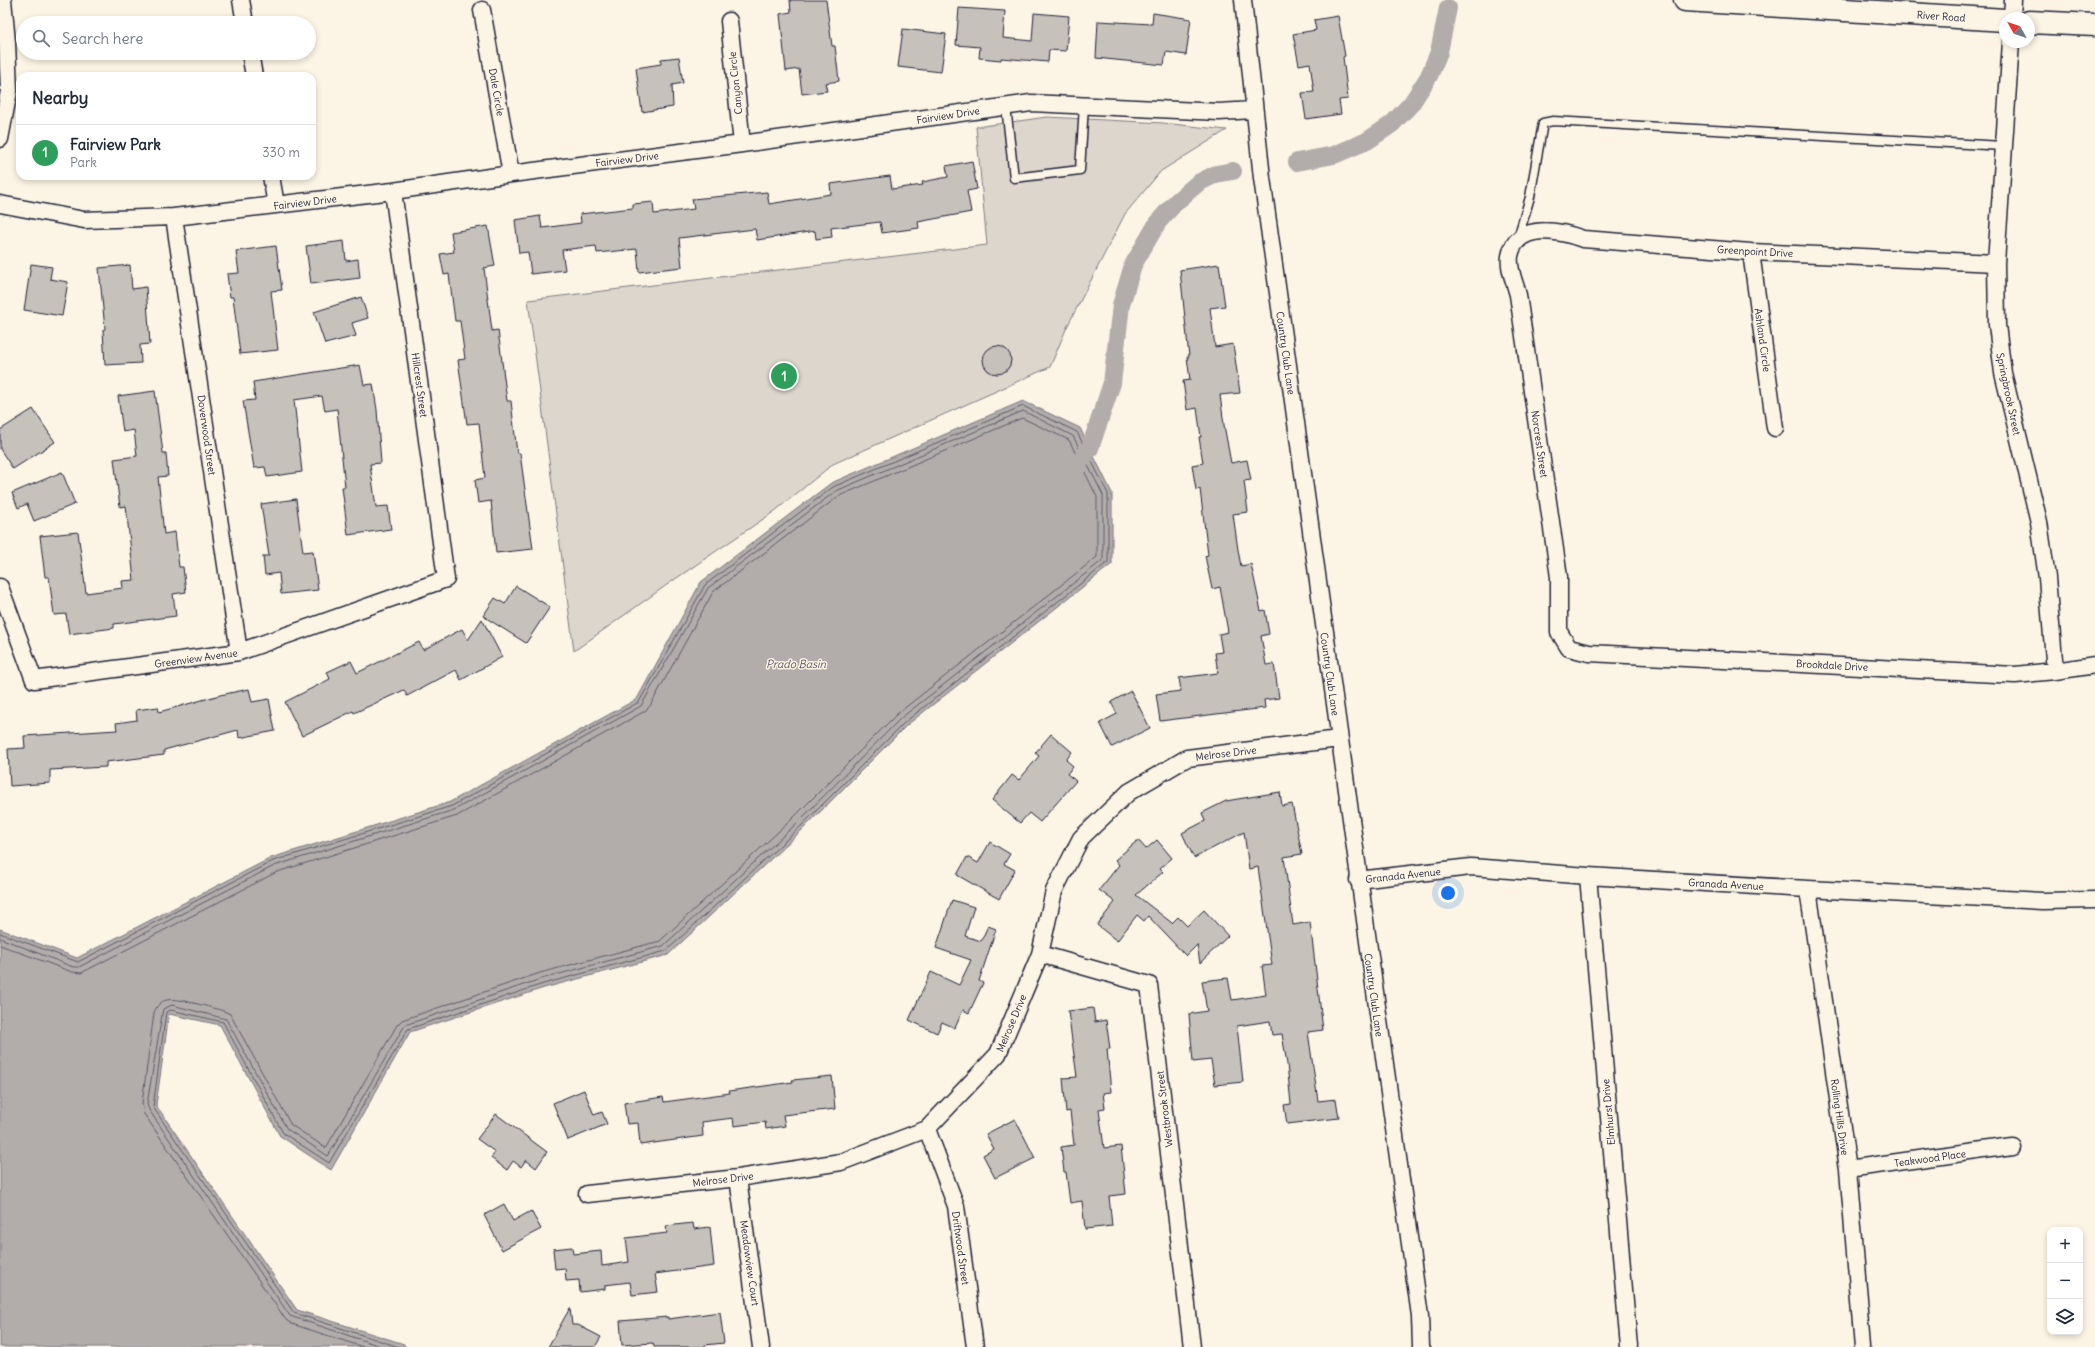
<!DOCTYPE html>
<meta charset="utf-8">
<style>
:root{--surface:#fff;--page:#f6f6f7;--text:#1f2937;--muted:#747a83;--line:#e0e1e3;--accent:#7c3aed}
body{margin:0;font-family:Delius,sans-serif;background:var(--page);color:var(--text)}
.controls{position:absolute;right:12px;bottom:12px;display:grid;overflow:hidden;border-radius:8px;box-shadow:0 2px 6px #0003}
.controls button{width:36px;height:36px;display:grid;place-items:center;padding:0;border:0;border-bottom:1px solid var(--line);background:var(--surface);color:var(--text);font:20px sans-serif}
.compass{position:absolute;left:1999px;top:12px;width:36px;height:36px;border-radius:50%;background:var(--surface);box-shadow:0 2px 6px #0003;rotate:310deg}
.you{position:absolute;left:1448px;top:893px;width:14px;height:14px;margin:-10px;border:3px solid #fff;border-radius:50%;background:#1a73e8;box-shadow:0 0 0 6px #1a73e833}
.badge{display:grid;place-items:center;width:26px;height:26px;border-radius:50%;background:var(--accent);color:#fff;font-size:13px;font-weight:700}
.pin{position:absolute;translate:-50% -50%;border:2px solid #fff;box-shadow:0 1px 4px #0006}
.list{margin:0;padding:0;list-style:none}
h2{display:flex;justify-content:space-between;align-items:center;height:52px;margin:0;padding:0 16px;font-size:17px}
h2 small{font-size:13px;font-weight:400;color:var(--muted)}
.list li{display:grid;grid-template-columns:26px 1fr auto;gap:12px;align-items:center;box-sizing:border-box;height:56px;padding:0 16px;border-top:1px solid var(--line)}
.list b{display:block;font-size:15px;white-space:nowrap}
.list p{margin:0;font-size:13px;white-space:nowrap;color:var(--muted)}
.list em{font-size:13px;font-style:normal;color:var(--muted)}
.icon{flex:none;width:22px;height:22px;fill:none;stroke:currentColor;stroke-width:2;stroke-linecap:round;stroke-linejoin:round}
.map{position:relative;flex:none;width:2095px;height:1347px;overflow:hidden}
.search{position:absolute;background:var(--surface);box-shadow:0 2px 6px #0003;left:16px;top:16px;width:300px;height:44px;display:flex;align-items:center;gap:10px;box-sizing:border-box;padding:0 14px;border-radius:22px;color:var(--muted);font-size:15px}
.panel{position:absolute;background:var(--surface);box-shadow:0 2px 6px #0003;left:16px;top:72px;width:300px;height:108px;border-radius:12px}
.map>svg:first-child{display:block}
</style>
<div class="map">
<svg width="2095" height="1347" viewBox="0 0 2095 1347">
<rect width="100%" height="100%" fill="#fcf5e5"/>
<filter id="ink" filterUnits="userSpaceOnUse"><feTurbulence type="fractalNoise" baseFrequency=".025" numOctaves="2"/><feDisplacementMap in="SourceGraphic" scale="8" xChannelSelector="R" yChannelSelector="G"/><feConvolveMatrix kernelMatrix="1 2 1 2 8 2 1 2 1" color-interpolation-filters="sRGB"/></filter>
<g filter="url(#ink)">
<path fill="#dcd6cc" stroke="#7f7c84" d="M1047,117L1163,123L1227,130L1161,171L1125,214L1067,327L1050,367L833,464L775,511L671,582L574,651L528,300L987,245L976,127Z"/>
<path fill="#b2adab" stroke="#78757e" d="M1023,401L1080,428L1112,493V564L907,725L802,830L668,955L544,988L410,1032L331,1170L280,1136L220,1025L169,1014L156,1105L297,1310L404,1344L405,1347H0V929L77,958L271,858L450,802L637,699L701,582L831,483Z"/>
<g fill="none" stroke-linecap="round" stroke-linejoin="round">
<path stroke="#5c5a68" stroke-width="1" d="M0,933L78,962L273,861L452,806L639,702L705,585L833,487L1023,406L1077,432L1108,494V562L905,722L799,828L666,951L543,984L408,1029L329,1163L283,1133L223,1022L171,1010L166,1012L153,1107L294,1313L399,1347
M0,938L73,967H79L274,866L454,810L641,706L708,588L836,491L1023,411L1073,436L1103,495V560L901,718L796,824L663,946L541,979L405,1025L328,1156L287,1129L226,1019L172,1005L163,1009L147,1104L149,1110L290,1316L383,1347
M0,945L72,972L81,973L277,872L457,816L645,711L650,706L713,592L839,496L1022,418L1069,440L1097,497V557L897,714L791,820L660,941L540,973L402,1020L397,1025L326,1148L291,1125L230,1014L224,1011C212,1008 177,997 167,1000C160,1001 156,1007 154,1013L142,1103L144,1114L286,1320L292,1324L363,1347"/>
<path stroke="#b2adab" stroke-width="18" d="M1297,162L1334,155L1367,141L1392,124L1411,104L1429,76L1439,52L1448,8
M1075,469L1090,448L1112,383L1121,305L1133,265L1158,222L1176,202L1198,183L1216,174L1233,171"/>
</g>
<path fill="#c6c1bb" stroke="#22223b" d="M790,0H826L832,46H835L839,81L825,83L827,91L802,94L799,69L786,71L780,14L791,12Z
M959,8L1005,11L1003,38L1032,41L1034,13L1069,16L1066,51L1049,50L1048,62L1001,58V60L979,58L980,47L956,45Z
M1153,13L1191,19L1186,55L1166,52L1164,65L1096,58L1098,21L1152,24Z
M1338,16L1345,56L1343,57L1348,99L1339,100L1341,114L1306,119L1302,93L1314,92L1310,63L1299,65L1293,34L1316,30L1314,20Z
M903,29L946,34L941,72L898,67Z
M679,57L683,83L672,85L673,107L642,112L636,68L661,64V59Z
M972,161L977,189L967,191L971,212L918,222L919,228L882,233L880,222L831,228L832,237L816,239L815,231L757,240L755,229L679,238L682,267L639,272L637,249L597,253L596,246L562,250L565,270L531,274L528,252L519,253L515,220L540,216L542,228L581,223L580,214L633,208V204L653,202L654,214L694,209L692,199L767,192L769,204L831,194L830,184L890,176L892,189L923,185L922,182L948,177L946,166Z
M488,226L495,266L484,268L492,331L498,330L507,401H511L517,453H520L533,549L496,553L491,501L478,503L475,480L485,478L479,423L467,424L458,360L465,359L460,321H455L449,274L444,275L440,254L454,252L451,232Z
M344,241L346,261L358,259L360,278L311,284L306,246Z
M276,246L282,290L271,291L278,350L240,354L233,297H230L227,274L239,273L236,251Z
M31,264L52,267L50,279L68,282L62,316L24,310Z
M1219,264L1225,306L1210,308L1215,347L1233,344L1240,393L1220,395L1224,425L1231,463L1247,460L1251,480L1244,481L1248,512L1233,514L1238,550L1241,566L1251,564L1261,611L1265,610L1269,634L1261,636L1266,665L1274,664L1279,698L1264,700L1265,708L1160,721L1156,694L1181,691L1179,678L1218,673L1215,653L1222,652L1219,634L1228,632L1220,587L1212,589L1205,556L1208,555L1200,489L1196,490L1192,465L1203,463L1199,437H1201L1197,408L1187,410L1183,381L1190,380L1187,357H1189L1180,270Z
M130,265L132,289L146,287L150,344L140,345L141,363L105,365L103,330L105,329L99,268Z
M361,297L368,318L352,323L356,336L325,344L314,312Z
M983 360a14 14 0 1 1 28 0a14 14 0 1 1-28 0Z
M360,365L364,385L373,384L377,410L381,463L370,464L376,507L388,506L391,529L348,535L342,487H345L337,409L325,411L322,396L294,400L302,472L267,477L265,467L254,468L243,401L255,400L253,382Z
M155,391L163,453H166L168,476L158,477L164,534L175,532L179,567H183L186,592L173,594L176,616L114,624V628L69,634L66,614L54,615L49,577H45L40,536L78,532L86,593L123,588L122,581L134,580L126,506L120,507L114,459L137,456L134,430L123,432L118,396Z
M33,409L55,442L13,469L0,449V430Z
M62,472L75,504L34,521L27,504L18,508L12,493Z
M296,499L303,552L313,551L318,590L281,594L279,573L265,575L263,556H269L261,504Z
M516,586L550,607L526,643L483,616L495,598L505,604Z
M482,619L502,657L461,680L456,670L407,696L404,690L354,713L353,711L302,736L285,702L330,679L327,672L351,661L357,673L419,642L423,650L462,629L468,640Z
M249,689L252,702L269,699L275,731L239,738L238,730L164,750V755L106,762V767L50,770V783L10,786L8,749L25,748L24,736L117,730L116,723L137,720L136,710L158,707L159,712L220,695Z
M1131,691L1150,728L1112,747L1100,723L1117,714L1111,702Z
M1051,734L1072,752L1066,760L1073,766L1067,774L1076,781L1040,822L1029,813L1020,823L992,800L1012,775L1019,780L1039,756L1035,753Z
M1280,792L1282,806L1292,804L1302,854L1284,857L1293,925L1310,922L1323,1030L1308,1032L1318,1101L1336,1099L1339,1118L1287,1124L1284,1105L1291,1104L1287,1064L1282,1034L1272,1035L1270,1021L1237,1026L1243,1082L1215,1085L1211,1060L1193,1062L1189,1014L1207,1011L1202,981L1228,978L1232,1000L1266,995L1262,966L1272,965L1258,867L1249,869L1244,832L1194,858L1182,833L1205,821L1202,813L1226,801Z
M1138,840L1146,849L1157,840L1172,858L1160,869L1163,872L1136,895L1172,923L1178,917L1187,926L1204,910L1228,936L1200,963L1197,945L1186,956L1148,916L1144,921L1137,915L1117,941L1097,925L1115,902L1099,890L1119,865L1115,860Z
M990,842L1010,854L1004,864L1015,870L999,899L957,875L967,857L978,863Z
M952,900L974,907L965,936L981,941L988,926L996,929L979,981L983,983L969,1013L963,1010L955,1028L942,1022L937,1033L909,1020L931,972L959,985L971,960L936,948Z
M1093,1008L1095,1022L1106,1020L1110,1049H1107L1111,1092L1103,1093L1105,1108L1099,1109L1104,1148L1121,1146L1126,1194L1109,1196L1112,1226L1085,1229L1082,1201L1070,1203L1066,1172H1064L1061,1147L1074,1145L1070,1111L1066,1112L1063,1078L1077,1077L1068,1011Z
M832,1076L835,1109L783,1115L785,1126L766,1129L765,1122L734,1126L733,1118L702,1122L703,1136L640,1145L638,1123L627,1124L624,1103L663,1097L664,1102L730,1093L729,1091L793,1082L792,1080Z
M584,1090L594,1115L602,1112L607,1124L568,1140L553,1103Z
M496,1114L547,1152L536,1168L526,1160L521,1167L513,1161L507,1170L491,1158L495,1152L477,1139Z
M1015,1119L1035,1158L995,1178L983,1155L994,1149L986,1134Z
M504,1204L513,1221L531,1211L541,1229L502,1250L484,1215Z
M693,1223L694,1229L710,1227L714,1266L655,1274L658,1292L632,1295L630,1282L605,1285V1289L580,1292L579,1280L566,1281L565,1268L555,1269L553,1249L572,1247L573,1254L601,1251L602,1266L629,1262L626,1238L667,1233L666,1226Z
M570,1308L572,1325H578L601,1337L595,1347H548Z
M720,1312L724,1343L705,1345V1347H654L653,1343L622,1345L620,1321L668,1317V1319Z"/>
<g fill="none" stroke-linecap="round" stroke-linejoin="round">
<defs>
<path id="service" d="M1006,106L1014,178L1080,170L1084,105
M1518,238L1530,197L1543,123L1553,121L2003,146"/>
<path id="minor" d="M241,0L245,23
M1243,0L1262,178L1420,1316L1421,1347
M482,10L511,174
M2012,18L2013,0
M729,21L742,144
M2011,42L1996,263L1997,325L2003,373L2039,522L2047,578L2055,671
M250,53L254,76
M0,139L9,91L7,42L3,0
M271,176L276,205
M0,204L84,220L174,217L393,191L511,174L742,144L1031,103L1219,112L1254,110
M174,217L239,652
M1751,252L1775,428
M1996,263L1751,252L1583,239C1561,231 1516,221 1510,256C1508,269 1515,282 1518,295L1559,577V632L1569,648L1589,653L2015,675L2055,671L2095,665
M0,587L34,680L239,652L446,579L393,191
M1588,876L1629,1347
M1358,880L1471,867L1588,876L1808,889L2042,901L2095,900
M1808,889L1848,1169L1863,1347
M1040,954L1149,985L1192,1347
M927,1129L956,1206L975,1347
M1848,1169L2012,1146
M738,1178L761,1347
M587,1194L738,1178L841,1162L927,1129L998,1054L1040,954L1054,891L1081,838L1129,792L1187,758L1339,739"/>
<path id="primary" d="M1685,0L2005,20
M2029,22L2095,25"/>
</defs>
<use href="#service" stroke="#22223b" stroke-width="11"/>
<use href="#minor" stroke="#22223b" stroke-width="19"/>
<use href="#primary" stroke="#22223b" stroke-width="25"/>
<use href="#service" stroke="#fcf5e5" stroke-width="8"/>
<use href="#minor" stroke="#fcf5e5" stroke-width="16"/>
<use href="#primary" stroke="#fcf5e5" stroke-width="22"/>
</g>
</g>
<g text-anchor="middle" stroke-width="3" stroke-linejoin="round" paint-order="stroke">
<g font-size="10" fill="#22223b" stroke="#fcf5e5">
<text transform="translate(1941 16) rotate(4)" y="4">River Road</text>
<text transform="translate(735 83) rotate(-96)" y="4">Canyon Circle</text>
<text transform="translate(497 92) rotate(80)" y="4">Dale Circle</text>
<text transform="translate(948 115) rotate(-9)" y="4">Fairview Drive</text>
<text transform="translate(627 159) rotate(-7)" y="4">Fairview Drive</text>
<text transform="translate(305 202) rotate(-7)" y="4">Fairview Drive</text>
<text transform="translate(1755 251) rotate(3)" y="4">Greenpoint Drive</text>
<text transform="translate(1763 340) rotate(82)" y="4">Ashland Circle</text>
<text transform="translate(1286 353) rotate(82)" y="4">Country Club Lane</text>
<text transform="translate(420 385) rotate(82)" y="4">Hillcrest Street</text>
<text transform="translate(2009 394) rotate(78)" y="4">Springbrook Street</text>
<text transform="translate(207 435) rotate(82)" y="4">Doverwood Street</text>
<text transform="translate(1540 444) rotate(82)" y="4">Norcrest Street</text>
<text transform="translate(196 658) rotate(-8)" y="4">Greenview Avenue</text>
<text transform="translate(1832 665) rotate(3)" y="4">Brookdale Drive</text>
<text transform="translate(1330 674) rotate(82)" y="4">Country Club Lane</text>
<text transform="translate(1226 753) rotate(-7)" y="4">Melrose Drive</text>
<text transform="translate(1403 875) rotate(-6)" y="4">Granada Avenue</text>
<text transform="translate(1726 884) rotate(3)" y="4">Granada Avenue</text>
<text transform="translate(1374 995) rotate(82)" y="4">Country Club Lane</text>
<text transform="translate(1011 1023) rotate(-67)" y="4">Melrose Drive</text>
<text transform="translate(1164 1109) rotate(-97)" y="4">Westbrook Street</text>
<text transform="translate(1608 1112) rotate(-95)" y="4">Elmhurst Drive</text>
<text transform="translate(1840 1117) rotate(82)" y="4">Rolling Hills Drive</text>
<text transform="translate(1930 1158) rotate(-8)" y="4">Teakwood Place</text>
<text transform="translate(723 1179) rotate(-7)" y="4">Melrose Drive</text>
<text transform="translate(961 1248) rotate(82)" y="4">Driftwood Street</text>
<text transform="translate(750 1263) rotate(82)" y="4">Meadowview Court</text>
</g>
<g font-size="11" font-style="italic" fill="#545362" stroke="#fcf5e5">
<text x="796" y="668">Prado Basin</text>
</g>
</g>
</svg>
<div class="controls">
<button>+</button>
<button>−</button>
<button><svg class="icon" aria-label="layers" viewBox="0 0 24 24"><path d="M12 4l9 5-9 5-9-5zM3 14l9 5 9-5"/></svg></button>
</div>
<svg class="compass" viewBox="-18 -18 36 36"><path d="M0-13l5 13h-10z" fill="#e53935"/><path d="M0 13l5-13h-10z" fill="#747a83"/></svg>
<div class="you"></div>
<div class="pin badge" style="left:784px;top:376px;background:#2e9e5b">1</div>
<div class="search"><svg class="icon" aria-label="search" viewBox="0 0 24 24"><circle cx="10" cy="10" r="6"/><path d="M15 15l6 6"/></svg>Search here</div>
<section class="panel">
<h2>Nearby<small></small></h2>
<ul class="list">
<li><span class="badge" style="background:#2e9e5b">1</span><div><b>Fairview Park</b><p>Park</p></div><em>330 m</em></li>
</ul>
</section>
</div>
